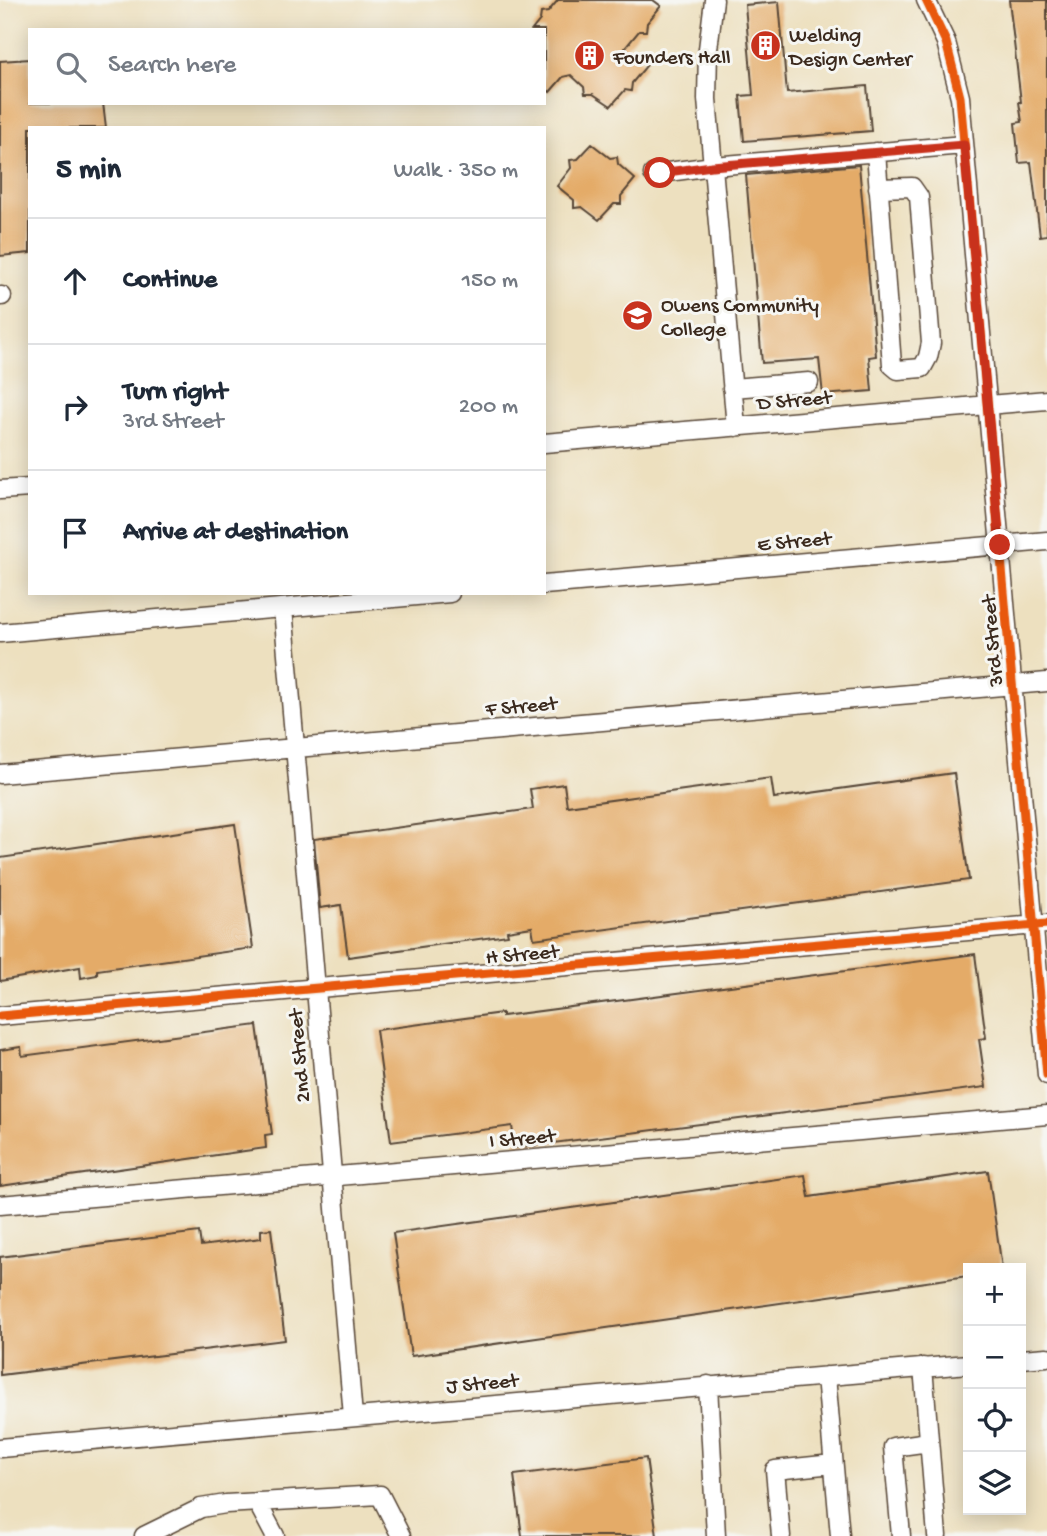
<!DOCTYPE html>
<meta charset="utf-8">
<style>
:root{--surface:#fff;--page:#f6f6f7;--text:#1f2937;--muted:#747a83;--line:#e0e1e3}
body{margin:0;font-family:"Gochi Hand",sans-serif;background:var(--page);color:var(--text)}
.controls{position:absolute;right:21px;bottom:21px;display:grid;overflow:hidden;border-radius:0px;box-shadow:0 4px 18px #0003}
.controls button{width:63px;height:63px;display:grid;place-items:center;padding:0;border:0;border-bottom:2px solid var(--line);background:var(--surface);color:var(--text);font:35px sans-serif}
.stop{position:absolute;width:21px;height:21px;margin:-16px;border:5px solid #c8321e;border-radius:50%;background:#fff}
.stop.end{background:#c8321e;border-color:#fff;box-shadow:0 2px 7px #0008}
.list{margin:0;padding:0;list-style:none}
h2{display:flex;justify-content:space-between;align-items:center;height:91px;margin:0;padding:0 28px;font-size:30px}
h2 small{font-size:23px;font-weight:400;color:var(--muted)}
.list li{display:grid;grid-template-columns:46px 1fr auto;gap:21px;align-items:center;box-sizing:border-box;height:126px;padding:0 28px;border-top:2px solid var(--line)}
.list b{display:block;font-size:26px;white-space:nowrap}
.list p{margin:0;font-size:23px;white-space:nowrap;color:var(--muted)}
.list em{font-size:23px;font-style:normal;color:var(--muted)}
.icon{flex:none;width:38px;height:38px;fill:none;stroke:currentColor;stroke-width:2;stroke-linecap:round;stroke-linejoin:round}
.map{position:relative;flex:none;width:1047px;height:1536px;overflow:hidden}
.search{position:absolute;background:var(--surface);box-shadow:0 4px 18px #0003;left:28px;top:28px;width:518px;height:77px;display:flex;align-items:center;gap:18px;box-sizing:border-box;padding:0 24px;border-radius:0px;color:var(--muted);font-size:26px}
.panel{position:absolute;background:var(--surface);box-shadow:0 4px 18px #0003;left:28px;top:126px;width:518px;height:469px;border-radius:0px}
.map>svg:first-child{display:block}
</style>
<div class="map">
<svg width="1047" height="1536" viewBox="0 0 1047 1536">
<rect width="100%" height="100%" fill="#f6f6f2"/>
<filter id="ink" filterUnits="userSpaceOnUse"><feTurbulence type="fractalNoise" baseFrequency=".0143" numOctaves="2"/><feDisplacementMap in="SourceGraphic" scale="14" xChannelSelector="R" yChannelSelector="G"/><feConvolveMatrix kernelMatrix="1 2 1 2 8 2 1 2 1" color-interpolation-filters="sRGB"/></filter>
<filter id="wash" filterUnits="userSpaceOnUse"><feTurbulence type="fractalNoise" baseFrequency=".00686" numOctaves="4" result="noise"/><feDisplacementMap in="SourceGraphic" scale="28" xChannelSelector="R" yChannelSelector="G"/><feGaussianBlur stdDeviation="1.57" result="paint"/><feColorMatrix in="noise" values="0 0 0 0 0 0 0 0 0 0 0 0 0 0 0 0 0 1.4 0 .05"/><feComposite in="paint" operator="in"/></filter>
<g filter="url(#wash)">
<rect width="100%" height="100%" fill="#ede0bf"/>
<g id="blocks">
<path fill="#e4ab67" d="M558,0H653L661,6L647,23L646,31H639L625,48L647,65L632,83L631,91L625,90L611,106L593,94H585L584,87L571,75L563,77L550,92L544,87V30H532L540,20L541,13L548,12Z
M1009,0H1047V235L1040,236L1031,162L1019,163L1015,123L1022,122L1019,102H1021Z
M779,2L787,93L867,86L871,131L744,141L740,96L753,95L745,5Z
M30,59V103H103L106,128H30V253L0,256V61Z
M592,144L610,158L617,157L618,164L635,179L621,196V204H614L599,220L582,207L574,208V200L557,186L571,168L570,160L578,159Z
M859,165L876,356L869,357L872,391L823,395L819,359L762,363L746,175Z
M954,773L969,880L534,939L532,927L507,931L508,935L348,957L341,905L320,908L314,839L533,809L530,789L564,784L567,806L771,778L774,798Z
M235,824L253,948L97,970V975L81,978L80,967L0,981V858Z
M975,954L986,1038L979,1039L986,1087L515,1148L512,1126L391,1142L376,1030L502,1013V1016Z
M257,1025L272,1134L265,1135L266,1148L0,1186V1050L21,1047L22,1056Z
M988,1171L1002,1268H968V1276L411,1356L393,1233L805,1175L809,1197Z
M271,1229L285,1340L0,1375V1257L199,1232L201,1246L261,1238V1230Z
M646,1458L657,1536H522L514,1475Z"/>
</g>
</g>
<g filter="url(#ink)">
<use href="#blocks" fill-opacity="0" stroke="#564536" stroke-width="2"/>
<g fill="none" stroke-linecap="round" stroke-linejoin="round">
<defs>
<path id="minor" d="M714,0L708,49L707,99L736,427
M926,0L946,42L960,97L1047,1075
M876,152L892,365L898,370L922,368L928,357L931,343L919,197L912,187L878,188
M653,174L713,166L964,145
M0,296H2
M732,388L809,382
M544,443L1047,400
M0,490L30,488
M544,585L1047,541
M283,608L353,1416
M0,633L450,593
M0,774L1047,682
M0,1016L1047,924
M0,1205L1047,1115
M1021,1359L1047,1357
M923,1367L937,1536
M826,1376L840,1536
M708,1385L716,1536
M0,1448L968,1364
M257,1502L275,1536
M144,1536L201,1508L226,1504L380,1495L401,1536
M781,1536L775,1470L833,1464
M901,1536L893,1447L929,1442"/>
</defs>
<use href="#minor" stroke="#564536" stroke-width="21"/>
<use href="#minor" stroke="#fff" stroke-width="18"/>
<defs>
<path id="cycleway" d="M926,0L946,42L960,97L1047,1075
M0,1016L1047,924"/>
</defs>
<use href="#cycleway" stroke="#f6f6f2" stroke-width="13"/>
<use href="#cycleway" stroke="#e8590c" stroke-width="9"/>
</g>
</g>
<g fill="none" stroke-linecap="round" stroke-linejoin="round" filter="url(#ink)">
<path stroke="#c8321e" stroke-width="9" d="M660,173L712,166L964,145L1000,545"/>
</g>
<defs>
<symbol id="building-disc" viewBox="-11 -11 22 22"><circle r="9.5" fill="#c8321e" stroke="#f6f6f2"/><path d="M-4-6H4V6H1V3H-1V6H-4ZM-2.5-4.3h1.7v1.8h-1.7ZM.8-4.3h1.7v1.8H.8ZM-2.5-1h1.7V.8h-1.7ZM.8-1h1.7V.8H.8Z" fill="#fff"/></symbol>
<symbol id="university-disc" viewBox="-11 -11 22 22"><circle r="9.5" fill="#c8321e" stroke="#f6f6f2"/><path d="M0-5L7-2L0 1L-7-2ZM-4 1L0 2.5L4 1V4Q0 6-4 4Z" fill="#fff"/></symbol>
</defs>
<g fill-rule="evenodd">
<use href="#building-disc" x="748" y="28" width="35" height="35"/>
<use href="#building-disc" x="572" y="38" width="35" height="35"/>
<use href="#university-disc" x="620" y="298" width="35" height="35"/>
</g>
<g text-anchor="middle" stroke-width="6" stroke-linejoin="round" paint-order="stroke">
<g font-size="21" fill="#3b2a1e" stroke="#f6f6f2" text-anchor="start">
<text x="789" y="41">Welding<tspan x="789" dy="24">Design Center</tspan></text>
<text x="613" y="63">Founders Hall</text>
<text x="661" y="311">Owens Community<tspan x="661" dy="24">College</tspan></text>
</g>
<g font-size="21" fill="#3b2a1e" stroke="#f6f6f2">
<text transform="translate(794 399) rotate(-5)" y="7">D Street</text>
<text transform="translate(794 540) rotate(-5)" y="7">E Street</text>
<text transform="translate(991 641) rotate(-95)" y="7">3rd Street</text>
<text transform="translate(521 705) rotate(-5)" y="7">F Street</text>
<text transform="translate(522 953) rotate(-5)" y="7">H Street</text>
<text transform="translate(298 1056) rotate(-95)" y="7">2nd Street</text>
<text transform="translate(522 1137) rotate(-5)" y="7">I Street</text>
<text transform="translate(482 1382) rotate(-5)" y="7">J Street</text>
</g>
</g>
</svg>
<div class="controls">
<button>+</button>
<button>−</button>
<button><svg class="icon" aria-label="locate" viewBox="0 0 24 24"><circle cx="12" cy="12" r="6"/><path d="M12 2v4M12 18v4M2 12h4M18 12h4"/></svg></button>
<button><svg class="icon" aria-label="layers" viewBox="0 0 24 24"><path d="M12 4l9 5-9 5-9-5zM3 14l9 5 9-5"/></svg></button>
</div>
<div class="stop" style="left:660px;top:173px"></div>
<div class="stop end" style="left:1000px;top:545px"></div>
<div class="search"><svg class="icon" aria-label="search" viewBox="0 0 24 24"><circle cx="10" cy="10" r="6"/><path d="M15 15l6 6"/></svg>Search here</div>
<section class="panel">
<h2>5 min<small>Walk · 350 m</small></h2>
<ul class="list">
<li><svg class="icon" aria-label="ahead" viewBox="0 0 24 24"><path d="M12 20V5M6 11l6-6 6 6"/></svg><div><b>Continue</b></div><em>150 m</em></li>
<li><svg class="icon" aria-label="right" viewBox="0 0 24 24"><path d="M7 20v-9h11M14 6l5 5-5 5"/></svg><div><b>Turn right</b><p>3rd Street</p></div><em>200 m</em></li>
<li><svg class="icon" aria-label="arrive" viewBox="0 0 24 24"><path d="M6 21V4h12l-3 4 3 4H6"/></svg><div><b>Arrive at destination</b></div></li>
</ul>
</section>
</div>
